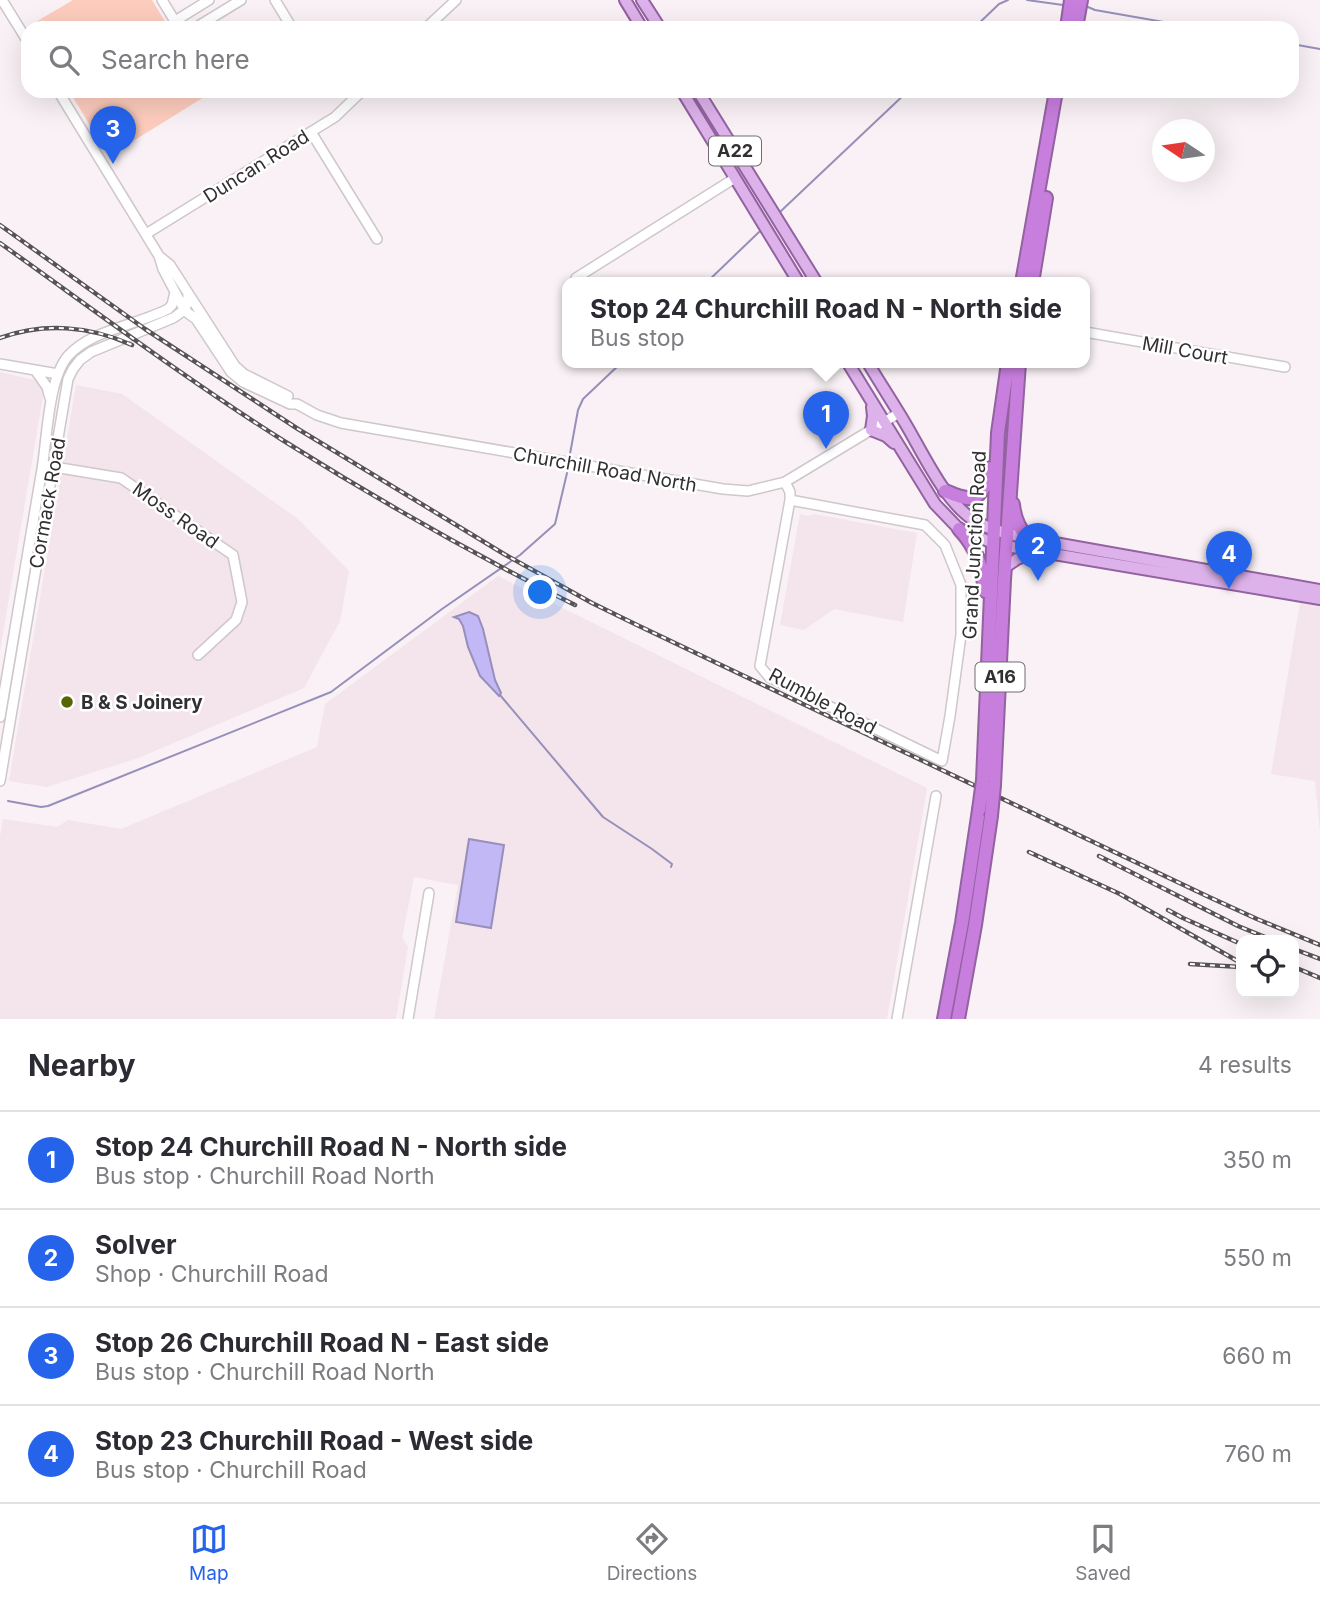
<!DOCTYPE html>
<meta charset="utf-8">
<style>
:root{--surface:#fff;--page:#f2f2f3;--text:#2b2b33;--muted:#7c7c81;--line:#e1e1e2;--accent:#2563eb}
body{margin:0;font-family:Inter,sans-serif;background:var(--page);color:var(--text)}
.controls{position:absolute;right:21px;bottom:21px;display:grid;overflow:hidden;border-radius:14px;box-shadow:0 7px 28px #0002}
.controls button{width:63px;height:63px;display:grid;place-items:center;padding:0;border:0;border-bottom:2px solid var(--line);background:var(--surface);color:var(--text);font:35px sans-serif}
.compass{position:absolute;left:1152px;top:119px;width:63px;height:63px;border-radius:50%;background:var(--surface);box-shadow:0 7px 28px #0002;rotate:283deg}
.you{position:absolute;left:541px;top:593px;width:24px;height:24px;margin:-18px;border:5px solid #fff;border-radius:50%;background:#1a73e8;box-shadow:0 0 0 10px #1a73e833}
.badge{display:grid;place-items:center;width:46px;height:46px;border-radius:50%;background:var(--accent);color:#fff;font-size:23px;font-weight:700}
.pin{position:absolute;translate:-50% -58px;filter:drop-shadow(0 2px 4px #0008)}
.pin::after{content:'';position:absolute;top:37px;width:24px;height:21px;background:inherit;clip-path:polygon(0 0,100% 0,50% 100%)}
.popup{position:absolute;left:562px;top:277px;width:528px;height:91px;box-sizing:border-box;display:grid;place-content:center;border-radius:14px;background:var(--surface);filter:drop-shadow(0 2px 5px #0005);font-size:23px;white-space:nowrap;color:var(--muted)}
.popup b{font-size:26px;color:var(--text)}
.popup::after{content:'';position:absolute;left:50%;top:100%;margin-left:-14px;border:14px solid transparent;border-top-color:var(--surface)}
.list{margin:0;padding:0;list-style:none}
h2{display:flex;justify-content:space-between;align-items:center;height:91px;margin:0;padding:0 28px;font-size:30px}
h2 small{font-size:23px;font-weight:400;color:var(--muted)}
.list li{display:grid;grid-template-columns:46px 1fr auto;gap:21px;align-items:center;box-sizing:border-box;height:98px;padding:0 28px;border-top:2px solid var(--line)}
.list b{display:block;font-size:26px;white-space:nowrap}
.list p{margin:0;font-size:23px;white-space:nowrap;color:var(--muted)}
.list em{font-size:23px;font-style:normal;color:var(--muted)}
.icon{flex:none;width:38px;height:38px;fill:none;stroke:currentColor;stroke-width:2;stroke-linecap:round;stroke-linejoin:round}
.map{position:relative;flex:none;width:1320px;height:1019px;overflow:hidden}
.search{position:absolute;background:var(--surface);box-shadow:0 7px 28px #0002;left:21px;right:21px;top:21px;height:77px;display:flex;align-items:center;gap:18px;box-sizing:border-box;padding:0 24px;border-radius:21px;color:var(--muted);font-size:26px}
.sheet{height:483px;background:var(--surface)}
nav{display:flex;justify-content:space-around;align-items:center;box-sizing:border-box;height:98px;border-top:2px solid var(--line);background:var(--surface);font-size:19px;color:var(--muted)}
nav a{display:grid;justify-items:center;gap:4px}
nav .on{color:var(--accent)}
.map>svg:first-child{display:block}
</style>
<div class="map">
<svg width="1320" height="1019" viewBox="0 0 1320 1019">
<rect width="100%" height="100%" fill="#f9f1f5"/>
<path fill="#f4e4ec" d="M0,372L39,381L44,390L0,651Z
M76,385L122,394L298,519L349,571L340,621L304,688L138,758L47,787L9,781Z
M800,514L807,516L814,514L917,533L903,622L834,609L804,630L780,625Z
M498,576L927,788L887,1019H434L458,885L414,877L402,938L408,947L396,1019H0V836L3,819L57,827L68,820L121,829L317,747L325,704Z
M1300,603L1320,606V832L1315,781L1271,774Z"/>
<path fill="#fdccbd" d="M73,0H152L169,28H30L29,26Z
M69,91H208L209,94L109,156Z"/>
<path fill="#c1b8f5" stroke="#968fba" stroke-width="2" d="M469,612L478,616L483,629L495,680L501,693L499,696L480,676L468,647L463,626L459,619L454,617Z
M469,839L504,845L491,928L456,922Z"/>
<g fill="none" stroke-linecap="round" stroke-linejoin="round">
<path stroke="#968fba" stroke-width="2" d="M1027,0L1063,5
M1088,7L1095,10L1198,28
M974,28L999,4L1008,0
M1292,44L1320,49
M781,211L908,91
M706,283L759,232
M570,454L578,410L583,399L621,363
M500,695L603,817L652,849L672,864L671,867
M8,801L41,807L48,806L331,692L442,609L520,555L555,524L567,473"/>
<defs>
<path id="minor" d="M2,0L28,42
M162,0L179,28
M275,0L292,28
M175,21L209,0
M195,28L241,0
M426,28L456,0
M58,91L159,256L163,269L185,311L196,319L231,372L243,382L290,404H297L317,415L341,423L723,489L748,491L785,482L899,413
M311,132L377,239
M146,234L335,117L362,91
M159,256L170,265L235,366L244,374L288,396
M576,278L735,178
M1085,332L1285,367
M0,364L58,374
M35,370L47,387L50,398
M48,466L121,478L233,555L242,602L236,620L198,655
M785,482L790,492V500L760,666L769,677L942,761L950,716L961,635V585L945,545L925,525L790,500
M0,717C14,634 28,552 42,469C47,440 48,379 68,356C91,330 137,325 168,309L172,305L175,292
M0,781L68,379L73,369L80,360L91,352L173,318C184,311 188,308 188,295
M408,1019L429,893
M897,1019L936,796"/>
<path id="major" d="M625,0L642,28
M642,0L660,28
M682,91L799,283
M698,91L817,283
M848,363L935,504L959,529L993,543
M868,363C880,383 893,403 905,423C923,453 946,505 977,522C998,534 1026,537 1049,542L1320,590
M872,407L873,416L871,430L886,436L894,443
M1006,546L1320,599
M1004,568L1017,559L1033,553"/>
<path id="highway" d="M1067,28L1071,0
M1076,28L1081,0
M1022,283L1056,91
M1032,283L1046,198
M945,491C951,493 956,496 962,497C981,503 988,482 991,468
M1013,504C1014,517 1018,527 1027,538
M959,529C976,547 982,565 985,591
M983,780L998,433L1008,363
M994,785L1004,580L1019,363
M944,1019L962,923L979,810
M958,1019L975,925L991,816"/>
</defs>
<use href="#minor" stroke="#cec7cb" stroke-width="12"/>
<use href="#major" stroke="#9362a0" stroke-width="14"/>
<use href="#highway" stroke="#9362a0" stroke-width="16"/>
<use href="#minor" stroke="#fff" stroke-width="9"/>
<use href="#major" stroke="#ddb2eb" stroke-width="10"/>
<use href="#highway" stroke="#c77edd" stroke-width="12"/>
<defs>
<path id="rail" d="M0,225L145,329L298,429L504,554L592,603L637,625L1209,897L1257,919L1320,945
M0,243C94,310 186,379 284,441C378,500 475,555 575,605
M0,338C44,322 90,326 132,345
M1029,852L1120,894L1241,963
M1099,856L1238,926L1272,940
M1168,910L1183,918L1241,944
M1294,949L1320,959
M1190,964L1241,967
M1294,967L1320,978"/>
</defs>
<use href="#rail" stroke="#575355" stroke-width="4.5"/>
<use href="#rail" stroke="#fff" stroke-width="2" stroke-dasharray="5" stroke-linecap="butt"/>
<defs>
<path id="highway-bridge" d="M979,810L983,780
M991,816L994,785"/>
</defs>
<use href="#highway-bridge" stroke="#9362a0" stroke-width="16" stroke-linecap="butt"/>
<use href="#highway-bridge" stroke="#c77edd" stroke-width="12"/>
</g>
<circle fill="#586406" stroke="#fff" stroke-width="2.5" cx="67" cy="702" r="7"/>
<g text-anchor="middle" stroke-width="5" stroke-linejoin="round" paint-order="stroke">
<g fill="#fff" stroke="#706d6e" stroke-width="2">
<rect x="709" y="136.5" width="52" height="29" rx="5"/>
<rect x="975.5" y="662.5" width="49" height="29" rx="5"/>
</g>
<g font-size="18" font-weight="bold" fill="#322f30">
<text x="735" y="157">A22</text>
<text x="1000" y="683">A16</text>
</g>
<g font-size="19" fill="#322f30" stroke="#fff">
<text transform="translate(256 166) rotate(-32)" y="7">Duncan Road</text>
<text transform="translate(1185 350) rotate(10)" y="7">Mill Court</text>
<text transform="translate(605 469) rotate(10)" y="7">Churchill Road North</text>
<text transform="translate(47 503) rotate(-80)" y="7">Cormack Road</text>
<text transform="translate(176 515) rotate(35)" y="7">Moss Road</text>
<text transform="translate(974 545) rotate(-87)" y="7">Grand Junction Road</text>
<text transform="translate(823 701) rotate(28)" y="7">Rumble Road</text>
</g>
<g font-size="19" font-weight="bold" fill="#322f30" stroke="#fff" text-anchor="start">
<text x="81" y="709">B &amp; S Joinery</text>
</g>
</g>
</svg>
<div class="controls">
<button><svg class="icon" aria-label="locate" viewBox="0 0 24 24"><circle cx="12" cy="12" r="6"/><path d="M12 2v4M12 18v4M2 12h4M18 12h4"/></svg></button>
</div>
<svg class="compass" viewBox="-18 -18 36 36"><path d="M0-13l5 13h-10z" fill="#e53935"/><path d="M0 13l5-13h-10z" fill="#7c7c81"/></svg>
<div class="you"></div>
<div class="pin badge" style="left:826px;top:449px">1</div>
<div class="popup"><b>Stop 24 Churchill Road N - North side</b>Bus stop</div>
<div class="pin badge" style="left:1038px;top:581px">2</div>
<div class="pin badge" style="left:113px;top:164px">3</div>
<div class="pin badge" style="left:1229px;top:589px">4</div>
<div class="search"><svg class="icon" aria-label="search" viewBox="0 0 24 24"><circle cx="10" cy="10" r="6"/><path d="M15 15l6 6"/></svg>Search here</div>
</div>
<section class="sheet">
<h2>Nearby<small>4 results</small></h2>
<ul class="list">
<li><span class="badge">1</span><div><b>Stop 24 Churchill Road N - North side</b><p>Bus stop · Churchill Road North</p></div><em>350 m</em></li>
<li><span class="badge">2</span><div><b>Solver</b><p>Shop · Churchill Road</p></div><em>550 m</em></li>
<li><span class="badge">3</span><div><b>Stop 26 Churchill Road N - East side</b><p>Bus stop · Churchill Road North</p></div><em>660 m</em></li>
<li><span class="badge">4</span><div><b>Stop 23 Churchill Road - West side</b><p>Bus stop · Churchill Road</p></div><em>760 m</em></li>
</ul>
</section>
<nav>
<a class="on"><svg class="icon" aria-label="map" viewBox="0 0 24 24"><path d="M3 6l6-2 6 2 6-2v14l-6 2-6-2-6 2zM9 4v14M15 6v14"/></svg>Map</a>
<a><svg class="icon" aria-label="directions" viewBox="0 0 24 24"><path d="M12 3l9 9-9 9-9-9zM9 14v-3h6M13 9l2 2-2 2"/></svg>Directions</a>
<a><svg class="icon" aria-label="saved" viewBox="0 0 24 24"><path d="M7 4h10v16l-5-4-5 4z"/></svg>Saved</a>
</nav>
